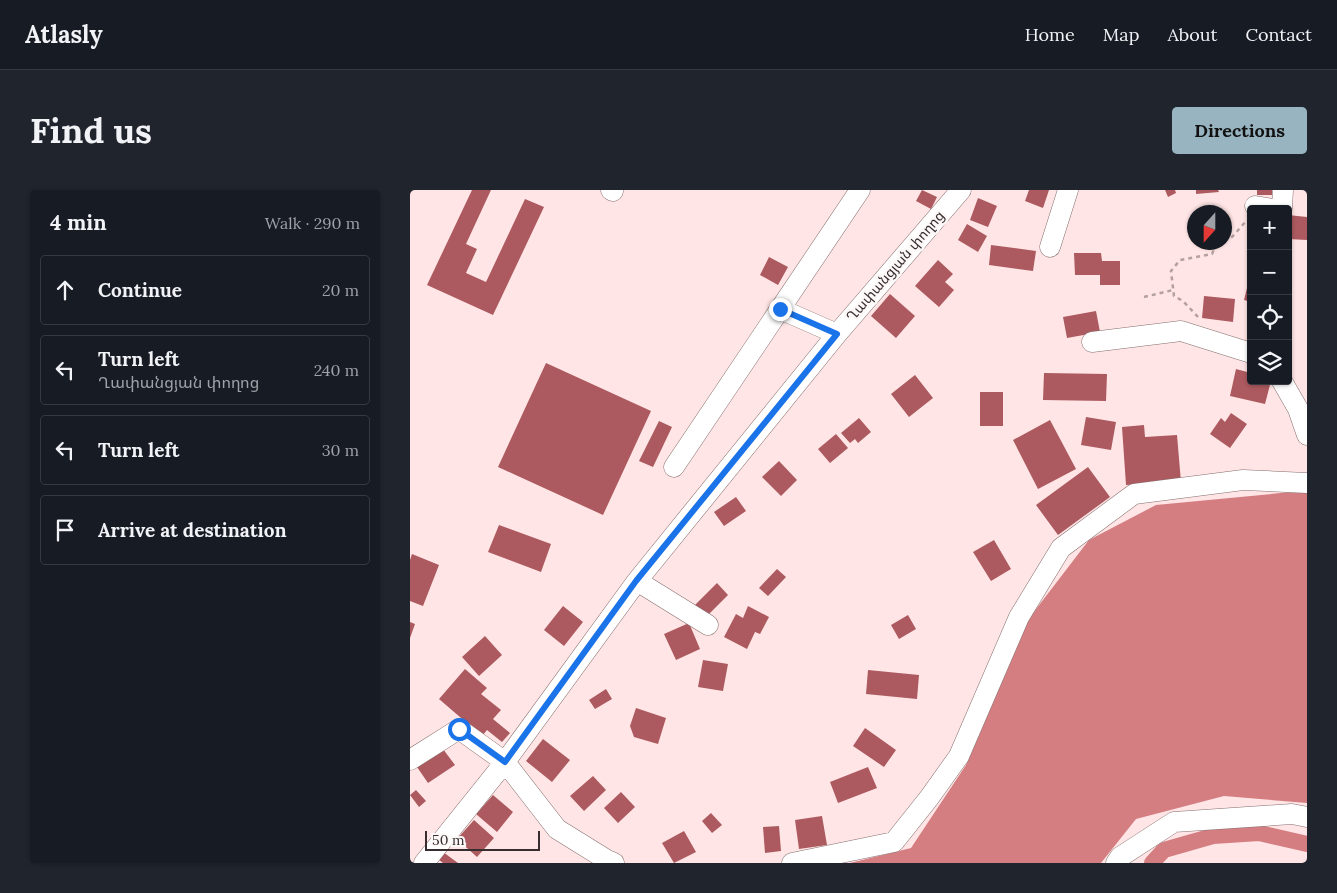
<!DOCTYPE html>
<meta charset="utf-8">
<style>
:root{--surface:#171b24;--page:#20242c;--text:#f1f3f6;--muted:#9ea1a6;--line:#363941;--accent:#98b4c0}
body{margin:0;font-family:Lora,"Noto Sans Armenian",serif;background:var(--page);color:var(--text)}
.controls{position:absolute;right:15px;top:15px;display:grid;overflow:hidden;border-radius:5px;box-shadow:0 1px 4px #0004}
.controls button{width:45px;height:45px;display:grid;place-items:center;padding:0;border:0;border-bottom:1px solid var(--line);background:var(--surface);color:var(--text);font:25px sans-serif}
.compass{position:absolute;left:777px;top:15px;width:45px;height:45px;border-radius:50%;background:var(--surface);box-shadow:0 1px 4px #0004;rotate:201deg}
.scale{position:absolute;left:15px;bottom:12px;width:115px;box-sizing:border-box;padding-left:5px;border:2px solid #372d2e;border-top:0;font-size:14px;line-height:18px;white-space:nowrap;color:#372d2e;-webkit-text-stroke:4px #fdf8f8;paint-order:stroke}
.stop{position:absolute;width:15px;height:15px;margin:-11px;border:4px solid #1a73e8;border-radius:50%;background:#fff}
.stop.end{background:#1a73e8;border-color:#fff;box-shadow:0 1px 5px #0008}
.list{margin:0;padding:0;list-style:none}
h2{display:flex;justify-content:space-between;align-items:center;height:65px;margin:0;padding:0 20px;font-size:21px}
h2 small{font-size:16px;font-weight:400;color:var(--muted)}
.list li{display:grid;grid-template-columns:32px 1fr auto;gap:15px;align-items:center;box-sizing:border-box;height:70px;margin:0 10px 10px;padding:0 10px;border:1px solid var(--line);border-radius:5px}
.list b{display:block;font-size:19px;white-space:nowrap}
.list p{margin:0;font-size:16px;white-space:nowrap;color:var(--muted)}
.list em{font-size:16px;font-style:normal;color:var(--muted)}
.icon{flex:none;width:28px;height:28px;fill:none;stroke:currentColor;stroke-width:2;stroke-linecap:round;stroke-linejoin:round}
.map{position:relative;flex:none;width:897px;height:673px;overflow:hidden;border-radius:5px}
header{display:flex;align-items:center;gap:30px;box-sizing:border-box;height:70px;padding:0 25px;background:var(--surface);border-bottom:1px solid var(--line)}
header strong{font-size:24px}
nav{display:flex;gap:28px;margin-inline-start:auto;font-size:18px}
.intro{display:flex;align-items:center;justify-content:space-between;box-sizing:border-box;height:120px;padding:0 30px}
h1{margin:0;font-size:35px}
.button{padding:12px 22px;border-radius:5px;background:var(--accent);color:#111;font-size:18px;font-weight:700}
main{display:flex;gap:30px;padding:0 30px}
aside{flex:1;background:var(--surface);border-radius:5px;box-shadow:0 1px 4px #0004}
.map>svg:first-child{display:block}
</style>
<header>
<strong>Atlasly</strong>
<nav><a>Home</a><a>Map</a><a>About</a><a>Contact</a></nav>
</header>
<div class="intro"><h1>Find us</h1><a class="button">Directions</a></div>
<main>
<aside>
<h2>4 min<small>Walk · 290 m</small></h2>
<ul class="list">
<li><svg class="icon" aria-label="ahead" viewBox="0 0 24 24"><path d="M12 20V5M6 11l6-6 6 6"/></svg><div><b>Continue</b></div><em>20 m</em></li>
<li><svg class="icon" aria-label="left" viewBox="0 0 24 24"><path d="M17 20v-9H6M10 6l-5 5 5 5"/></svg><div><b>Turn left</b><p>Ղափանցյան փողոց</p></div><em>240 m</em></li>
<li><svg class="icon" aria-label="left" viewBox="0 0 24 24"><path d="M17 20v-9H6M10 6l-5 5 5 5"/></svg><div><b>Turn left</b></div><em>30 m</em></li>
<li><svg class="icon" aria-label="arrive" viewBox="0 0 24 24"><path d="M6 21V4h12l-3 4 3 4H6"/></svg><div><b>Arrive at destination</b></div></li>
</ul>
</aside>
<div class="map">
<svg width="897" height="673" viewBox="0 0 897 673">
<rect width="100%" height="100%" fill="#ffe5e5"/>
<path fill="#d47e82" d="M892,301L897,302V613L814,606L726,629L691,673H440L501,658L556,575L610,440L679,350L746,315Z"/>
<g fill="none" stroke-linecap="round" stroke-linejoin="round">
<path stroke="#d47e82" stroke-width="16" d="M742,673L754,660L803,646L849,643L897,654"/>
</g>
<path fill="#ac5a5f" d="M62,0H81L56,54L67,59L56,83L76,92L115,9L134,17L83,125L17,95Z
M512,0L527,7L521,19L506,11Z
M619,0H639L633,18L615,11Z
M755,0H765L766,3L758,7Z
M786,0H808L809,2L786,4Z
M847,0H862V5H847Z
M568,8L587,16L578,37L560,30Z
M878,25L897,27V50L878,49Z
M557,34L577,46L568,62L548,50Z
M581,55L626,61L623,81L579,75Z
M664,63H691L692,71H710V95H690V85H665Z
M359,67L378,77L368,95L350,85Z
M528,70L543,84L535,92L544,100L529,117L505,96Z
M837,98H841V112L834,110Z
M480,104L505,126L486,148L461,126Z
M794,106L825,109L823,132L792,128Z
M686,121L690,142L657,148L653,127Z
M136,173L241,221L193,325L88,277Z
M826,179L841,183V191H861L855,214L820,206Z
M634,183L697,184L696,211L633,210Z
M505,185L523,208L499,227L481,204Z
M570,202H593V236H570Z
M821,223L837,234L820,258L800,244L811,228L815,232Z
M676,227L706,232L701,260L671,255Z
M449,228L461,242L448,253L445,249L440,253L431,243Z
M640,230L666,279L628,299L603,250Z
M249,231L262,237L243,277L229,271Z
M734,235L735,247L767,245L771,292L716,295L712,237Z
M426,244L438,258L420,273L408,259Z
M369,271L387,290L371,306L352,287Z
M678,277L700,307L648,345L626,315Z
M326,307L336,321L314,336L304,322Z
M89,335L141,354L131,382L78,362Z
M584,350L601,379L581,391L563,362Z
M2,364L29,375L13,416L0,411V370Z
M367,379L376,387L358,406L349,398Z
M307,393L318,405L297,426L285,415Z
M153,416L173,432L154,456L134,440Z
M338,416L359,427L350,444L345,442L337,459L314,447L326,424L333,428Z
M498,425L506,439L489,449L481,435Z
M0,432L5,434L0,448Z
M279,433L290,459L266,470L254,444Z
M75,446L92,465L69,486L52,467Z
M293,470L318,474L313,501L288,497Z
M55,479L77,498L71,504L91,520L83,529L100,543L92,552L77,540L72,546L29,509Z
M458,480L509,485L507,509L456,504Z
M196,499L202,509L185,519L179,510Z
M226,518L256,528L248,554L224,547L220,536Z
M455,538L486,560L474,577L443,556Z
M133,549L160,570L142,592L116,571Z
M33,559L45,575L18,593L7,577Z
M458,577L467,598L428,613L420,592Z
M183,586L196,600L174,621L160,606Z
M6,600L16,611L9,617L0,605Z
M211,602L225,617L208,633L194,618Z
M83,605L103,622L87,642L66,624Z
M301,623L312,635L302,643L292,631Z
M412,626L417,655L389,659L385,630Z
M64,630L84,648L67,667L47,649Z
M369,636L371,661L355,663L353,637Z
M274,641L286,662L264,673L252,653Z
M33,662L48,673H33L28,669Z"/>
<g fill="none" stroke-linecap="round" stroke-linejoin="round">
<defs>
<path id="minor" d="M201,0L203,1
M845,16L862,19
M870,19L872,18L873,0
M640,57L658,0
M370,119L427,144
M682,152L771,141L841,163
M872,191L888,219L897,245
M264,277L450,0
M227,391L298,435
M0,570L49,539L95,572L147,639L197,670L204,673
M14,673L95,572L227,391L427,144L551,0
M382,673L484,652L519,608L549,566L609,427L651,358L724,304L833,290L897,293
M706,673L710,667L764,632L882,624L897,627"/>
</defs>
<use href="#minor" stroke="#866f6f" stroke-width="21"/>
<path stroke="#b4a0a0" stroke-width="2.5" stroke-dasharray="4 4" stroke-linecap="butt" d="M814,51L822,47L837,30
M734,107L763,100
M788,127L773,111L764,106L761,81L770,70L802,64L807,53L813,52"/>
<use href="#minor" stroke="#fff" stroke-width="20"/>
</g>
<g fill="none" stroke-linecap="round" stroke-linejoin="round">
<path stroke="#1a73e8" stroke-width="6" d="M49,539L95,572L226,391L427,144L370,119"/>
</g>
<g text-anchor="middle" stroke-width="5" stroke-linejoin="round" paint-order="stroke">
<g font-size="14" fill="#372d2e" stroke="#fdf8f8">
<text transform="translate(485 76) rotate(-49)" y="5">Ղափանցյան փողոց</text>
</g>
</g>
</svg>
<div class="controls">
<button>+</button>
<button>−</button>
<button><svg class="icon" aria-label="locate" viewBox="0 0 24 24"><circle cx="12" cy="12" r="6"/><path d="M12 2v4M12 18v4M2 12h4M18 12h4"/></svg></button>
<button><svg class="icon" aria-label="layers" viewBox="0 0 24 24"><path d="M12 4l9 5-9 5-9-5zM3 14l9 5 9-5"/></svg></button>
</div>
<svg class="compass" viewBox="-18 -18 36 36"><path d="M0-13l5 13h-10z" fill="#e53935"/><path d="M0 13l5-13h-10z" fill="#9ea1a6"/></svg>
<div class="scale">50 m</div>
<div class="stop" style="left:49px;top:539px"></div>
<div class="stop end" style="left:370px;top:119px"></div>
</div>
</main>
